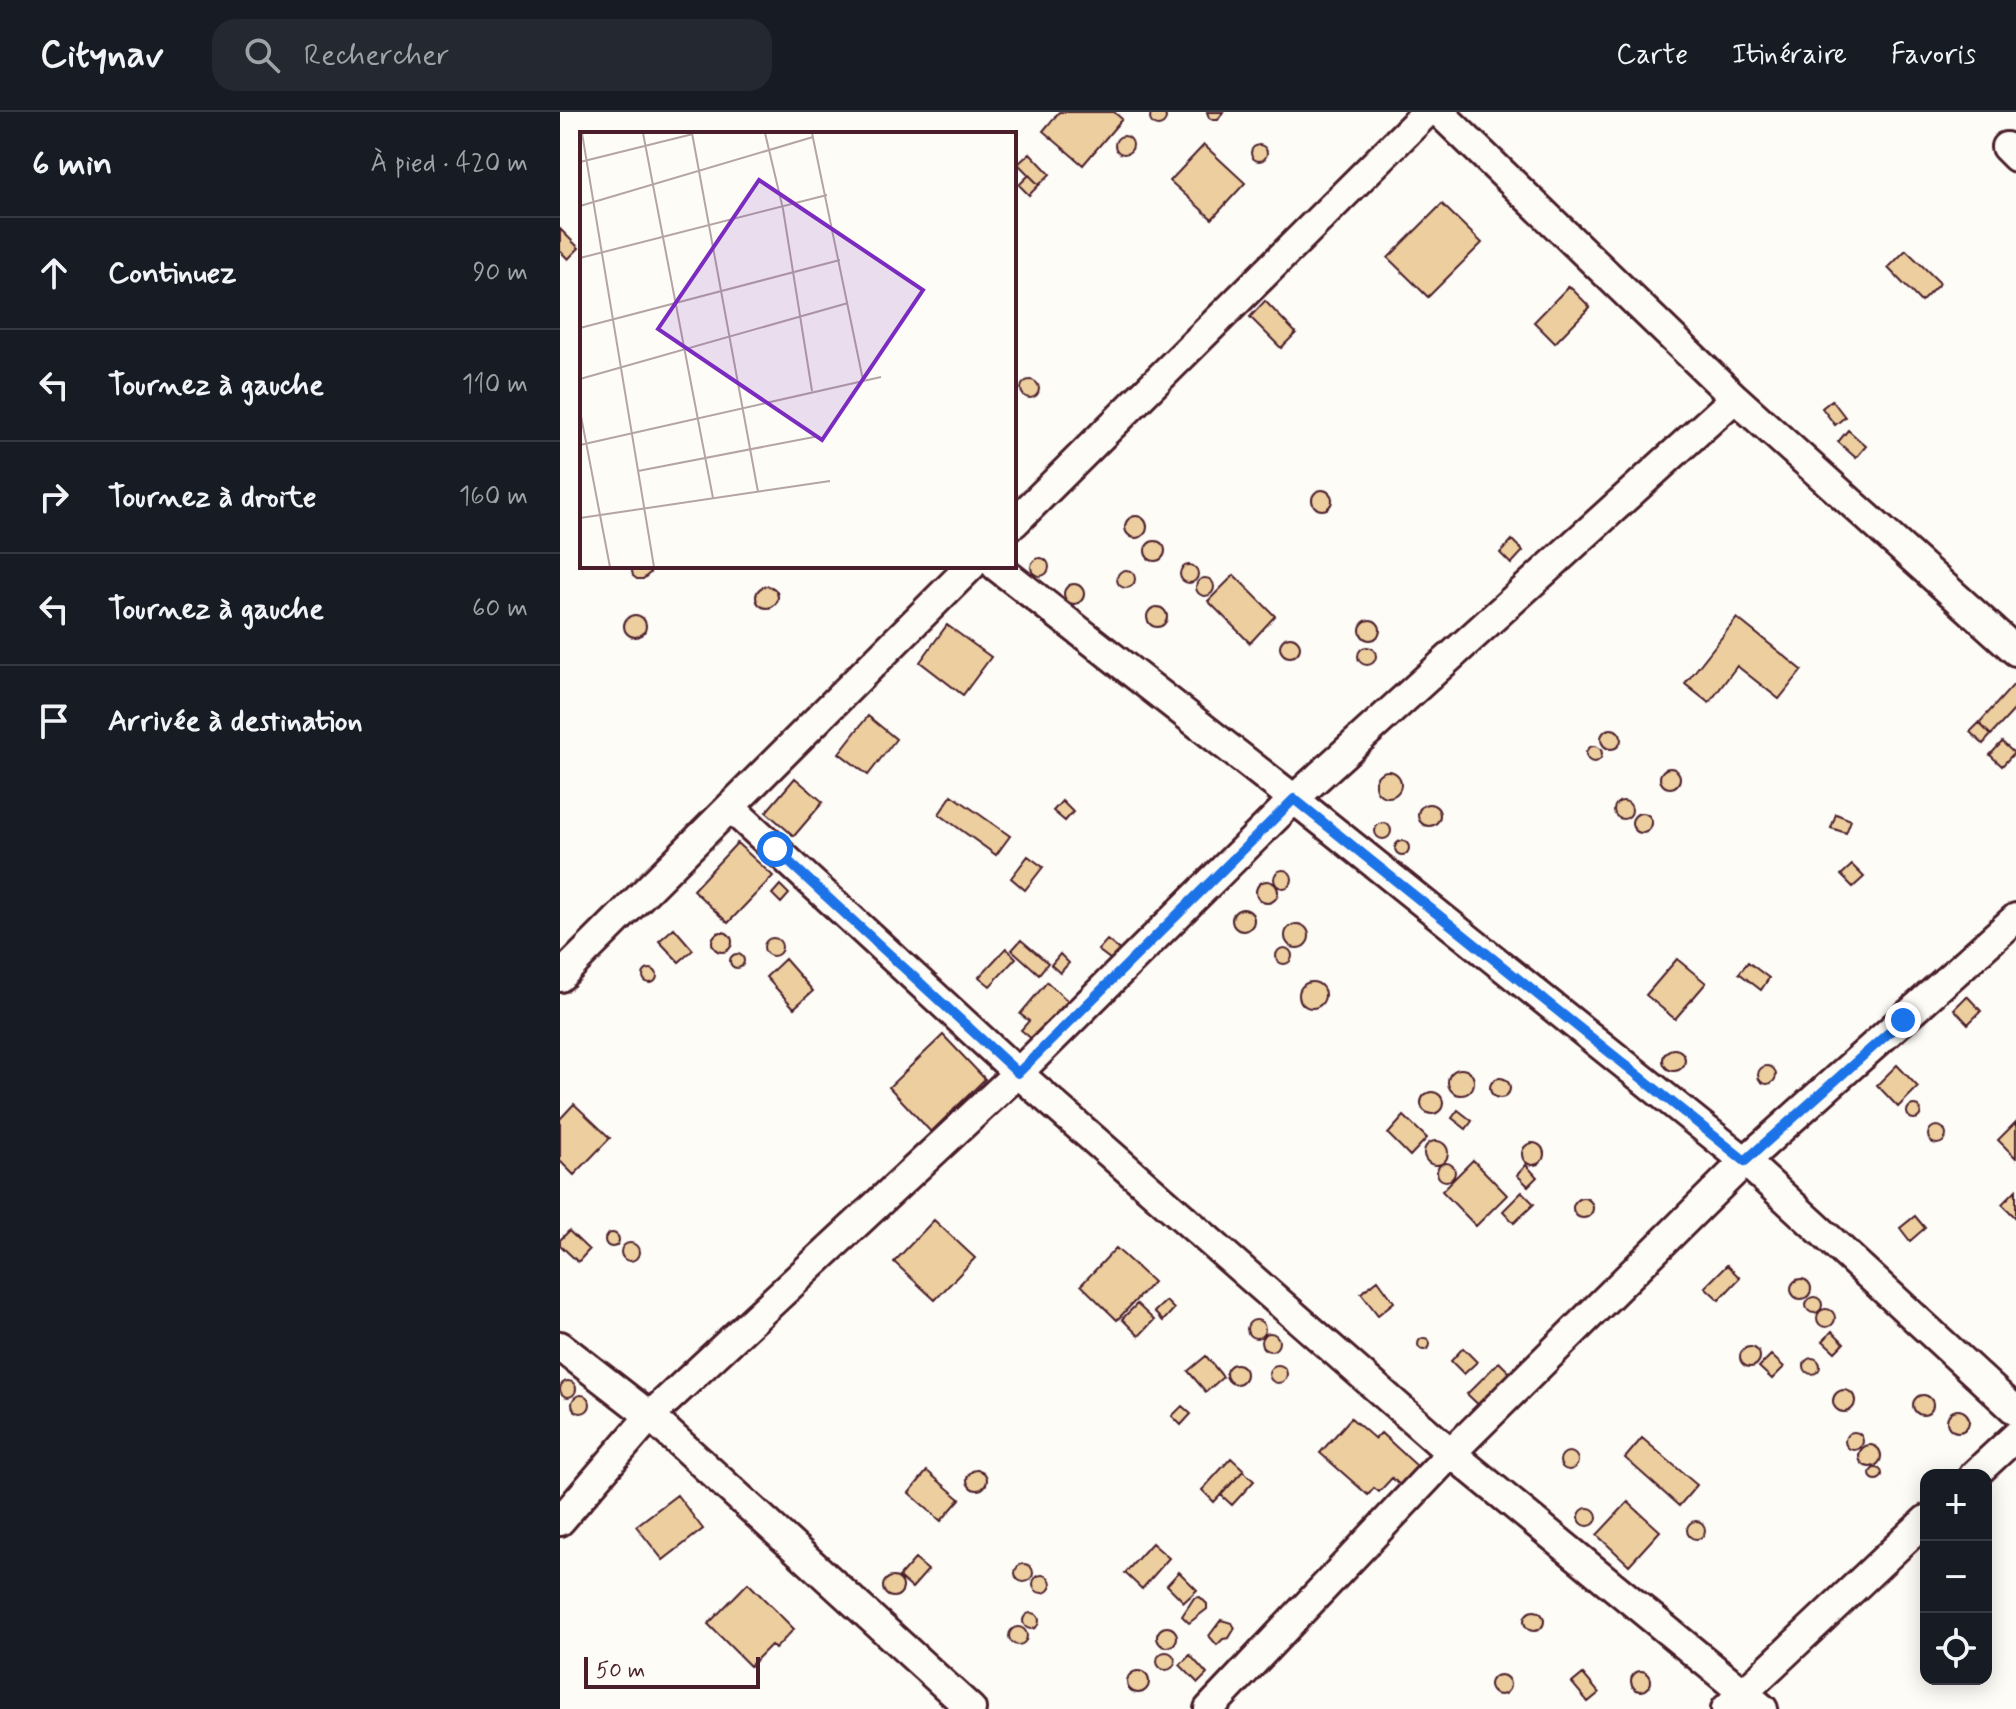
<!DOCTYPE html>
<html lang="fr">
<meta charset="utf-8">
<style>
:root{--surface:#171b24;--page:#242831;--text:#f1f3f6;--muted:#9ea1a6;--line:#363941}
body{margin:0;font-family:Mynerve,sans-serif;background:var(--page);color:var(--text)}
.controls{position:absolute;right:24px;bottom:24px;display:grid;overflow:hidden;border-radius:16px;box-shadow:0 4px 20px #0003}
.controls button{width:72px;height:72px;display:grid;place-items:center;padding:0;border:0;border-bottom:2px solid var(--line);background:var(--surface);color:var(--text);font:40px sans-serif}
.scale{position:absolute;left:24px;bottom:20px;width:176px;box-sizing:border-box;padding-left:8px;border:4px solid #4a1f2b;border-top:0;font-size:22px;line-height:28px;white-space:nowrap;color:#4a1f2b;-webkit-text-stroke:6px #fdfcf7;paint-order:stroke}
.stop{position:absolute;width:24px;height:24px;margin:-18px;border:6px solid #1a73e8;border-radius:50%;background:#fff}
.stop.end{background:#1a73e8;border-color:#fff;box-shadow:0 2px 8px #0008}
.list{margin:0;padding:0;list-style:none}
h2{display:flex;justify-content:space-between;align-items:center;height:104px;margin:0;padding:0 32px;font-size:34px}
h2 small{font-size:26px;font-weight:400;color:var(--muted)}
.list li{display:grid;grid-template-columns:52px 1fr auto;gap:24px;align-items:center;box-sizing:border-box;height:112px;padding:0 32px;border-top:2px solid var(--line)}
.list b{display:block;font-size:30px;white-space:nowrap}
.list em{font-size:26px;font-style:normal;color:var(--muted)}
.icon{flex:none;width:44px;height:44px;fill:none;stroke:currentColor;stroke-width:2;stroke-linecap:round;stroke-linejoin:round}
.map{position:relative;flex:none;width:1456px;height:1597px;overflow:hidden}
header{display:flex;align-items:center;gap:48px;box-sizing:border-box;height:112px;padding:0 40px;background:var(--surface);border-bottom:2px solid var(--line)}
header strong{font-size:38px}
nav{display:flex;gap:44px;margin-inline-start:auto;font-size:28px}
.search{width:560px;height:72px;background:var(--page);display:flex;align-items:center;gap:20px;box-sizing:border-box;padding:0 28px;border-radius:24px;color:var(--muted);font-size:30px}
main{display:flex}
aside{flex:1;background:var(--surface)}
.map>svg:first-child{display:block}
</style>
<header>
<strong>Citynav</strong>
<div class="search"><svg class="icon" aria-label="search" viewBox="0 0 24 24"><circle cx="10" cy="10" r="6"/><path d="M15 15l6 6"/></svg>Rechercher</div>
<nav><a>Carte</a><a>Itinéraire</a><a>Favoris</a></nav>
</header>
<main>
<aside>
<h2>6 min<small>À pied · 420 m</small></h2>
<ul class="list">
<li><svg class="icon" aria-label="ahead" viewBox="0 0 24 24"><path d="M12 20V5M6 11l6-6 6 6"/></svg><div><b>Continuez</b></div><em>90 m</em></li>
<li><svg class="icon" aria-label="left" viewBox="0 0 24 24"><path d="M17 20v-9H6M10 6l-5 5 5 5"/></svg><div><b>Tournez à gauche</b></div><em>110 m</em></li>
<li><svg class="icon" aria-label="right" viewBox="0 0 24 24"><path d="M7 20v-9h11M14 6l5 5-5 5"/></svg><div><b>Tournez à droite</b></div><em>160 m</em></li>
<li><svg class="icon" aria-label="left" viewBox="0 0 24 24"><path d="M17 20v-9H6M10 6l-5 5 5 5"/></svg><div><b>Tournez à gauche</b></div><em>60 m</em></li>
<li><svg class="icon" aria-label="arrive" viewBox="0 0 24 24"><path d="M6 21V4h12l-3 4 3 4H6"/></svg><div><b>Arrivée à destination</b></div></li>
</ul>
</aside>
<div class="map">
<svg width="1456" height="1597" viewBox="0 0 1456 1597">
<rect width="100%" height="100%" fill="#fdfcf7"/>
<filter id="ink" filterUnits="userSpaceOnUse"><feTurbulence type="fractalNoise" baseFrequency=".0125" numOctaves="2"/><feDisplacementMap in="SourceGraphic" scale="16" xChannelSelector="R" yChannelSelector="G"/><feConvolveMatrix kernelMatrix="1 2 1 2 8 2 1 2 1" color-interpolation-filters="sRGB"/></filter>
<g filter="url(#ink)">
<path fill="#ecce9f" stroke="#4a1f2b" stroke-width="2" d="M590 6a8 8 0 1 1 16 0a8 8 0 1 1-16 0Z
M499,0H554L562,7L523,53L483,19Z
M647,0H663L658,8H653L649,6Z
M555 33a9 9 0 1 1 18 0a9 9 0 1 1-18 0Z
M691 41a8 8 0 1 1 16 0a8 8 0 1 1-16 0Z
M644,33L685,71L652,107L610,69Z
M470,41L490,62L479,73L458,52Z
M469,63L479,73L469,83L459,73Z
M882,92L922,131L868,185L828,146Z
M0,117L19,136L8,147L0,139Z
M1346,138L1380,171L1361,190L1328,156Z
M1009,174L1030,195L995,231L974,210Z
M705,189L736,221L721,236L690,205Z
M461 277a9 9 0 1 1 18 0a9 9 0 1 1-18 0Z
M1272,288L1285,305L1275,313L1262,296Z
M1288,318L1306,334L1296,346L1278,330Z
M752 388a10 10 0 1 1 20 0a10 10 0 1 1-20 0Z
M565 415a11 11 0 1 1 22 0a11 11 0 1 1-22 0Z
M952,428L963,439L951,452L940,441Z
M585 439a10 10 0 1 1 20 0a10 10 0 1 1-20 0Z
M471 455a9 9 0 1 1 18 0a9 9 0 1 1-18 0Z
M620 462a9 9 0 1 1 18 0a9 9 0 1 1-18 0Z
M71,454H90V461L83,467H77L73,464Z
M557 467a9 9 0 1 1 18 0a9 9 0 1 1-18 0Z
M674,463L715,504L690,531L648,489Z
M636 475a9 9 0 1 1 18 0a9 9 0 1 1-18 0Z
M504 482a10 10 0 1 1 20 0a10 10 0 1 1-20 0Z
M196 485a11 11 0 1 1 22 0a11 11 0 1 1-22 0Z
M587 505a10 10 0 1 1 20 0a10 10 0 1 1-20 0Z
M64 514a11 11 0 1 1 22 0a11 11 0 1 1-22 0Z
M1177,506L1242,558L1219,587L1177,554L1149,591L1125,572Z
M800 518a10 10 0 1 1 20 0a10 10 0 1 1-20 0Z
M387,513L431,545L403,583L360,550Z
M720 535a10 10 0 1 1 20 0a10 10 0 1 1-20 0Z
M798 544a9 9 0 1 1 18 0a9 9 0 1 1-18 0Z
M1456,570V596L1431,623L1419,611Z
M308,604L336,627L308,663L279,641Z
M1419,611L1431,623L1423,632L1410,620Z
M1041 627a10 10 0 1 1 20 0a10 10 0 1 1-20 0Z
M1442,630L1454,641L1442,654L1430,643Z
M1026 642a8 8 0 1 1 16 0a8 8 0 1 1-16 0Z
M1100 666a10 10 0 1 1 20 0a10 10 0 1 1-20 0Z
M815 672a13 13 0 1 1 26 0a13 13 0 1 1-26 0Z
M235,666L263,690L234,724L206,700Z
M392,683L450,724L436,743L379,702Z
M502,689L513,700L505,709L493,699Z
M1054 698a9 9 0 1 1 18 0a9 9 0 1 1-18 0Z
M858 703a11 11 0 1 1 22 0a11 11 0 1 1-22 0Z
M1072 711a10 10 0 1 1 20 0a10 10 0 1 1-20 0Z
M1276,702L1291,708L1286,721L1271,716Z
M815 719a8 8 0 1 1 16 0a8 8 0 1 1-16 0Z
M835 736a7 7 0 1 1 14 0a7 7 0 1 1-14 0Z
M177,731L213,764L168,811L133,778Z
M468,744L483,755L465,778L451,766Z
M1292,753L1304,765L1293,775L1281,763Z
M714 767a9 9 0 1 1 18 0a9 9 0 1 1-18 0Z
M696 780a11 11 0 1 1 22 0a11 11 0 1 1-22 0Z
M220,773L229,782L221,791L212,782Z
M672 808a11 11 0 1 1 22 0a11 11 0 1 1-22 0Z
M725 824a12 12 0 1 1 24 0a12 12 0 1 1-24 0Z
M114,816L133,838L119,850L99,829Z
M152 830a10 10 0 1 1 20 0a10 10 0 1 1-20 0Z
M204 835a9 9 0 1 1 18 0a9 9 0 1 1-18 0Z
M461,828L488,851L479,862L452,838Z
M547,828L562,840L554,850L538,838Z
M716 844a8 8 0 1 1 16 0a8 8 0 1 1-16 0Z
M446,836L456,846L430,874L419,865Z
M170 849a7 7 0 1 1 14 0a7 7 0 1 1-14 0Z
M500,842L509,851L500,861L491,853Z
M225,847L253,879L234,896L206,865Z
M1117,847L1146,871L1115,907L1086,883Z
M1188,850L1209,866L1201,878L1179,861Z
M83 864a7 7 0 1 1 14 0a7 7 0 1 1-14 0Z
M487,870L508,889L473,928L461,918L469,909L460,902Z
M739 883a13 13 0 1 1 26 0a13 13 0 1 1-26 0Z
M1407,884L1421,899L1408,912L1394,897Z
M383,923L425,967L371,1020L329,975Z
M1103 948a11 11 0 1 1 22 0a11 11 0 1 1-22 0Z
M1337,953L1358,975L1338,995L1317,973Z
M1198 963a9 9 0 1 1 18 0a9 9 0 1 1-18 0Z
M888 970a13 13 0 1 1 26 0a13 13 0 1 1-26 0Z
M930 976a10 10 0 1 1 20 0a10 10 0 1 1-20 0Z
M861 991a11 11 0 1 1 22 0a11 11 0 1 1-22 0Z
M14,992L50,1026L14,1063L0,1049V1007Z
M1347 1000a7 7 0 1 1 14 0a7 7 0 1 1-14 0Z
M898,998L912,1009L906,1017L892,1006Z
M844,1004L867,1026L850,1044L828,1022Z
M1456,1010V1046L1438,1028Z
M1368 1023a9 9 0 1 1 18 0a9 9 0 1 1-18 0Z
M864 1041a12 12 0 1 1 24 0a12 12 0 1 1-24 0Z
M962 1042a11 11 0 1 1 22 0a11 11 0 1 1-22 0Z
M913,1048L947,1083L916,1114L882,1079Z
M877 1060a9 9 0 1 1 18 0a9 9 0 1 1-18 0Z
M966,1053L977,1065L968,1074L957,1063Z
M1456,1078V1106L1442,1092Z
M962,1080L974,1092L954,1111L943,1099Z
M1013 1096a10 10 0 1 1 20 0a10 10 0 1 1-20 0Z
M1355,1104L1365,1116L1350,1129L1340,1116Z
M374,1108L415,1146L375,1188L334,1150Z
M9,1119L29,1138L18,1150L0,1133V1128Z
M45 1128a7 7 0 1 1 14 0a7 7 0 1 1-14 0Z
M61 1140a9 9 0 1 1 18 0a9 9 0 1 1-18 0Z
M556,1136L593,1170L557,1208L521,1173Z
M1167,1153L1180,1166L1159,1188L1145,1175Z
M1231 1177a10 10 0 1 1 20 0a10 10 0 1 1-20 0Z
M818,1168L834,1190L818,1203L801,1181Z
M1246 1193a8 8 0 1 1 16 0a8 8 0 1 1-16 0Z
M606,1189L614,1197L603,1209L594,1200Z
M577,1192L594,1208L579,1224L562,1207Z
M1257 1206a9 9 0 1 1 18 0a9 9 0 1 1-18 0Z
M687 1217a9 9 0 1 1 18 0a9 9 0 1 1-18 0Z
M1272,1219L1284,1231L1275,1240L1263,1229Z
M701 1230a9 9 0 1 1 18 0a9 9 0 1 1-18 0Z
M858 1232a6 6 0 1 1 12 0a6 6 0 1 1-12 0Z
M1180 1245a10 10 0 1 1 20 0a10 10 0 1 1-20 0Z
M903,1236L917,1250L904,1262L891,1249Z
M1211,1243L1224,1255L1212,1267L1199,1255Z
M646,1244L663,1265L646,1280L628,1259Z
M1244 1254a8 8 0 1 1 16 0a8 8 0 1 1-16 0Z
M939,1250L956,1267L924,1298L907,1282Z
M666 1262a10 10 0 1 1 20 0a10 10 0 1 1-20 0Z
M709 1262a9 9 0 1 1 18 0a9 9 0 1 1-18 0Z
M0 1277a8 8 0 1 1 16 0a8 8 0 1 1-16 0Z
M1273 1289a11 11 0 1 1 22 0a11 11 0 1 1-22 0Z
M12 1292a9 9 0 1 1 18 0a9 9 0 1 1-18 0Z
M1353 1293a10 10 0 1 1 20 0a10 10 0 1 1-20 0Z
M622,1294L631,1302L621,1313L612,1304Z
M1387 1309a11 11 0 1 1 22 0a11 11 0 1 1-22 0Z
M791,1306L815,1327L821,1321L857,1354L840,1373L832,1366L819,1380L814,1376L808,1383L760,1341Z
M1285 1329a9 9 0 1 1 18 0a9 9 0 1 1-18 0Z
M1082,1326L1137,1373L1119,1394L1065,1346Z
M1299 1344a11 11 0 1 1 22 0a11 11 0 1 1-22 0Z
M1000 1349a9 9 0 1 1 18 0a9 9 0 1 1-18 0Z
M671,1346L684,1358L654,1390L642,1378Z
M1310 1362a6 6 0 1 1 12 0a6 6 0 1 1-12 0Z
M407 1368a10 10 0 1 1 20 0a10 10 0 1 1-20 0Z
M367,1359L400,1387L381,1409L349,1381Z
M683,1359L694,1369L672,1393L661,1383Z
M117,1383L143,1417L103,1448L76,1414Z
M1068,1390L1100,1419L1069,1453L1037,1423Z
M1019 1405a9 9 0 1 1 18 0a9 9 0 1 1-18 0Z
M1127 1418a9 9 0 1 1 18 0a9 9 0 1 1-18 0Z
M592,1431L609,1446L582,1477L565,1461Z
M355,1447L368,1458L352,1476L339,1465Z
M455 1461a9 9 0 1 1 18 0a9 9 0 1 1-18 0Z
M619,1460L637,1478L624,1490L607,1473Z
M473 1472a9 9 0 1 1 18 0a9 9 0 1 1-18 0Z
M323 1475a10 10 0 1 1 20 0a10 10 0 1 1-20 0Z
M188,1471L234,1517L215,1537L211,1533L190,1554L148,1512Z
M640,1485L647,1492V1497L629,1511L622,1504L634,1486Z
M964 1509a10 10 0 1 1 20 0a10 10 0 1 1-20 0Z
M463 1509a8 8 0 1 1 16 0a8 8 0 1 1-16 0Z
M661,1508L672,1511L675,1516L669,1526L663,1527L657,1533L649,1524Z
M449 1524a9 9 0 1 1 18 0a9 9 0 1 1-18 0Z
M597 1525a10 10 0 1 1 20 0a10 10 0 1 1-20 0Z
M597 1549a9 9 0 1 1 18 0a9 9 0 1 1-18 0Z
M630,1543L647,1562L638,1571L620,1553Z
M1071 1569a10 10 0 1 1 20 0a10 10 0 1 1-20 0Z
M567 1570a11 11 0 1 1 22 0a11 11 0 1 1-22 0Z
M1023,1562L1039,1581L1028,1590L1012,1571Z
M930 1573a10 10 0 1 1 20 0a10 10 0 1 1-20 0Z"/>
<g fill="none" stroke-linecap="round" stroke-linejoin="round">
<defs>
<path id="street" d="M879,0L1175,286L1456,539
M1446,35L1456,45
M454,411L867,0
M436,454L734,687L1185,1049L1456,1299
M171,696L458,961L891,1341L1203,1597
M0,865L411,454
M0,1234L90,1304L411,1597
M1414,1363L1456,1324
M0,1409L90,1304L458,961L734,687L1175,286
M649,1597L891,1341L1185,1049L1456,806
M1166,1597L1366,1408"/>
</defs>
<use href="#street" stroke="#4a1f2b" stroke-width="34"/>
<use href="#street" stroke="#fdfcf7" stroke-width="28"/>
</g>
</g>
<g fill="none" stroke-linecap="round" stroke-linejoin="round" filter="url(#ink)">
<path stroke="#1a73e8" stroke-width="10" d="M215,737L458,961L734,687L1185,1049L1343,908"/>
</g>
<g transform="translate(20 20)">
<rect width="436" height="436" fill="#fdfcf7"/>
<path fill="none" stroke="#b5a4a5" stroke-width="2" d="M2,1L74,435M63,1L133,366M112,1L178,360M185,1L203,77L232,259M232,1L283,248M0,30L113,2M0,74L233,5M0,126L247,63M0,196L260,128M0,247L268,171M0,279L30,435M0,313L301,245M58,339L239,304M0,386L250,349"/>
<path fill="#7b2cbf" fill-opacity="0.15" stroke="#7b2cbf" stroke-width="4" d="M179,48L343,158L242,308L78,197Z"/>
<rect width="436" height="436" fill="none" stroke="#4a1f2b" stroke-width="4"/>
</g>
</svg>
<div class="controls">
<button>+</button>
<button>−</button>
<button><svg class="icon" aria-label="locate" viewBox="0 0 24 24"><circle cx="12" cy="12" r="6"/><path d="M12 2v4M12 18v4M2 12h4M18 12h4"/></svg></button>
</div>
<div class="scale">50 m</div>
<div class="stop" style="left:215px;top:737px"></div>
<div class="stop end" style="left:1343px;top:908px"></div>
</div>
</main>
